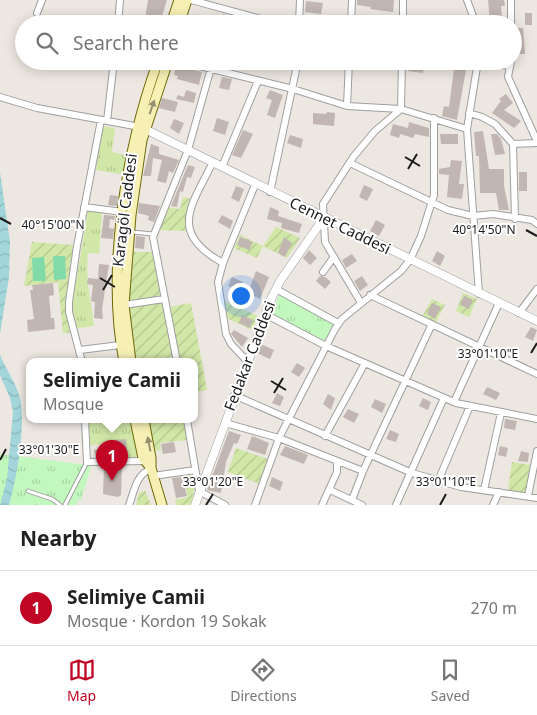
<!DOCTYPE html>
<meta charset="utf-8">
<style>
:root{--surface:#fff;--page:#f6f6f6;--text:#222;--muted:#767676;--line:#e0e0e0;--accent:#c10524}
body{margin:0;font-family:"Noto Sans",sans-serif;background:var(--page);color:var(--text)}
.you{position:absolute;left:240px;top:295px;width:18px;height:18px;margin:-12px;border:4px solid #fff;border-radius:50%;background:#1a73e8;box-shadow:0 0 0 8px #1a73e833}
.badge{display:grid;place-items:center;width:32px;height:32px;border-radius:50%;background:var(--accent);color:#fff;font-size:16px;font-weight:700}
.pin{position:absolute;translate:-50% -41px;filter:drop-shadow(0 1px 2px #0008)}
.pin::after{content:'';position:absolute;top:26px;width:18px;height:15px;background:inherit;clip-path:polygon(0 0,100% 0,50% 100%)}
.popup{position:absolute;left:26px;top:358px;width:172px;height:65px;box-sizing:border-box;display:grid;place-content:center;border-radius:10px;background:var(--surface);filter:drop-shadow(0 1px 4px #0005);font-size:16px;white-space:nowrap;color:var(--muted)}
.popup b{font-size:19px;color:var(--text)}
.popup::after{content:'';position:absolute;left:50%;top:100%;margin-left:-10px;border:10px solid transparent;border-top-color:var(--surface)}
.list{margin:0;padding:0;list-style:none}
h2{display:flex;justify-content:space-between;align-items:center;height:65px;margin:0;padding:0 20px;font-size:21px}
h2 small{font-size:16px;font-weight:400;color:var(--muted)}
.list li{display:grid;grid-template-columns:32px 1fr auto;gap:15px;align-items:center;box-sizing:border-box;height:75px;padding:0 20px;border-top:1px solid var(--line)}
.list b{display:block;font-size:19px;white-space:nowrap}
.list p{margin:0;font-size:16px;white-space:nowrap;color:var(--muted)}
.list em{font-size:16px;font-style:normal;color:var(--muted)}
.icon{flex:none;width:28px;height:28px;fill:none;stroke:currentColor;stroke-width:2;stroke-linecap:round;stroke-linejoin:round}
.map{position:relative;flex:none;width:537px;height:505px;overflow:hidden}
.search{position:absolute;background:var(--surface);box-shadow:0 2px 12px #0003;left:15px;right:15px;top:15px;height:55px;display:flex;align-items:center;gap:12px;box-sizing:border-box;padding:0 18px;border-radius:28px;color:var(--muted);font-size:19px}
.sheet{height:140px;background:var(--surface)}
nav{display:flex;justify-content:space-around;align-items:center;box-sizing:border-box;height:70px;border-top:1px solid var(--line);background:var(--surface);font-size:14px;color:var(--muted)}
nav a{display:grid;justify-items:center;gap:2px}
nav .on{color:var(--accent)}
.map>svg:first-child{display:block}
</style>
<div class="map">
<svg width="537" height="505" viewBox="0 0 537 505">
<defs>
<pattern id="grass-tufts" width="24" height="20" patternUnits="userSpaceOnUse" patternTransform="scale(1.25)"><rect width="24" height="20" fill="#d1e7a7"/><path d="M3 7l-1-3M5 7V3M7 7l1-3M15 17l-1-3M17 17v-4M19 17l1-3" fill="none" stroke="#b3c68f"/></pattern>
<pattern id="park-tufts" width="24" height="20" patternUnits="userSpaceOnUse" patternTransform="scale(1.25)"><rect width="24" height="20" fill="#c2f7be"/><path d="M3 7l-1-3M5 7V3M7 7l1-3M15 17l-1-3M17 17v-4M19 17l1-3" fill="none" stroke="#a6d3a3"/></pattern>
<pattern id="garden-furrows" width="10" height="10" patternUnits="userSpaceOnUse" patternTransform="scale(1.25)"><rect width="10" height="10" fill="#d1e7a7"/><path d="M-1 1l2-2M0 10L10 0M9 11l2-2" fill="none" stroke="#b3c68f"/></pattern>
<pattern id="water-waves" width="16" height="10" patternUnits="userSpaceOnUse" patternTransform="scale(1.25)"><rect width="16" height="10" fill="#a2d6da"/><path d="M0 5q4-4 8 0t8 0" fill="none" stroke="#8bb7ba"/></pattern>
</defs>
<rect width="100%" height="100%" fill="#ede7e1"/>
<path fill="url(#grass-tufts)" d="M102,126L115,128L112,152L127,155L125,175L96,170Z
M88,211L102,213L99,254L88,253C85,278 91,300 94,326L78,328L73,319L72,305Z
M88,420H131L137,456L134,458H113L109,442L90,446Z"/>
<path fill="url(#park-tufts)" d="M280,294L334,323L324,341L271,313Z
M0,454L88,465L91,467L81,500L78,499L76,505H0Z"/>
<path fill="url(#garden-furrows)" d="M183,197L191,199L186,219L187,231L158,230L167,207L180,209Z
M276,227L300,238L287,258L263,246L257,258L234,248L240,235L263,246Z
M32,242L74,245L65,305L70,333H63L58,282L24,286Z
M131,252H154L161,297L127,303Z
M463,293L477,299L469,317L456,311Z
M432,299L445,305L435,324L422,317Z
M163,300L175,357L136,361L129,322L128,307Z
M222,300L258,316L252,330L225,317Z
M191,303L207,390L195,392L194,362H180L170,307Z
M147,420H184L187,440L160,443L161,450L153,451Z
M236,448L268,459L259,484L228,472Z
M512,462L531,465L526,493L508,490Z
M194,474L195,484L192,505H176L175,500L188,497L183,475Z
M145,490L151,505H136L139,493Z"/>
<path fill="#80dba9" d="M53,256H65L66,279L54,280Z
M44,257L46,281H33L32,258Z"/>
<path fill="url(#water-waves)" d="M0,172L10,242L9,277L0,334Z
M0,355C6,369 16,383 20,398C26,424 17,479 9,505H0L7,479L13,412L10,398L0,375Z"/>
<path fill="#c1b6b1" d="M148,0H167L160,23L145,19Z
M357,0H394L393,12L370,9L371,7L357,5Z
M488,0H504L505,6H501L502,21L490,22Z
M306,1L323,3L321,14L305,12Z
M525,13H532V25H525Z
M223,14L258,23V24H223L220,23Z
M514,28H523L525,54H515Z
M124,61H145L143,68Z
M409,62L424,63L423,73L408,71Z
M176,65L202,72L199,85L177,79L178,76L174,75Z
M454,69L466,70L457,120L442,116L444,106L449,107Z
M222,77L232,79L229,90L219,88Z
M186,90L196,93L194,103L176,99L178,95L184,97Z
M270,90L283,95L275,118L267,115L272,100L266,98Z
M506,94L513,103L504,110L521,121L514,128L492,113L501,101L499,99Z
M162,98L178,102L175,112L159,108Z
M327,112L335,113L334,126L313,124V113L326,114Z
M217,118L229,122L225,135L213,131Z
M174,119L184,123L179,134L170,128Z
M409,122L429,128V137L415,134L413,138L400,134L399,138L390,135L393,124L408,128Z
M243,130L253,134L241,158L232,155Z
M483,131L489,169H504V186L509,210H499L496,193H480L479,156H476L474,132Z
M440,134H458V144H441Z
M491,134H497L501,139L505,154L495,155Z
M290,135L303,139L301,148L287,143Z
M151,144L159,147V154L179,160L173,173L169,171L166,183L157,181L162,160L153,158L151,176H143Z
M451,160L462,161L459,184H464L462,199L447,197L449,175L439,174V169L450,167Z
M188,165L195,167L191,178L187,177L183,192L180,191L177,207L171,206Z
M519,172H527V191H519Z
M364,185L373,189L367,201L359,197Z
M236,186L244,189L239,202L231,198Z
M110,195L118,196L117,206L108,205Z
M139,203L160,206L154,222L148,220L149,216L138,213Z
M270,207L279,211L278,216L302,224L299,233L281,228L282,223L267,219Z
M104,215L115,216L114,220L110,219L109,228L114,229L113,239L101,238Z
M222,215L233,221L230,229L218,222Z
M376,220L385,225L379,236L370,231Z
M136,236L145,237L144,249L135,248Z
M240,237L253,242L249,250L237,245Z
M284,237L292,243L285,257L278,253Z
M309,250L317,258L310,265L303,258Z
M437,251L445,256L440,266L432,261Z
M352,254L357,261L346,268L342,260Z
M99,264L109,265L102,309L103,319L94,318L95,302L91,301L93,285L87,284L88,278L98,279Z
M256,271L269,277L260,299L248,293Z
M320,276L325,277L331,282L325,289L316,281Z
M362,276L368,285L360,291L354,281Z
M232,277L243,282L240,291L228,286Z
M53,283L54,295L49,296L51,318H54L55,329L28,332L27,320L34,319L30,290H33L32,285Z
M464,296L473,300L469,309L460,305Z
M432,303L441,307L435,319L427,314Z
M242,315L253,320L250,328L239,323Z
M531,327L537,330L533,341L525,337Z
M234,330L248,338L242,347L231,334Z
M261,344L274,350L270,359L257,353Z
M297,363L305,368L299,377L291,372Z
M487,387L500,393L496,400L483,394Z
M277,393L284,397L280,406L272,403Z
M328,394L335,398L331,410L323,404Z
M423,398L431,402L428,410L419,406Z
M375,399L386,404L382,413L371,407Z
M348,409L359,414L354,423L343,417Z
M505,419L517,421L515,430L504,428Z
M390,430L399,434L396,442L386,439Z
M229,431L241,435L237,444L234,443L226,462L221,493L207,490Z
M252,436L269,443L265,455L247,449Z
M126,439L127,449L110,451V454L96,457L94,450L115,445V440Z
M174,442L176,452L163,454L161,444Z
M285,446L308,455L304,464L280,455Z
M500,446L508,448L506,457L498,455Z
M521,451L529,453L528,462L518,461Z
M104,467L122,468L121,495L118,497L103,494Z
M182,477L187,496L176,498L172,478Z
M272,477L283,482L280,491L269,486Z"/>
<g fill="none" stroke-linecap="round" stroke-linejoin="round">
<defs>
<path id="service" d="M132,232L153,234
M28,491L52,499L60,505
M65,505L87,462"/>
<path id="minor" d="M191,0L279,24
M467,0L476,24
M37,13L42,0
M118,24L120,0
M299,24L300,0
M351,24L352,0
M403,24V0
M511,24V0
M179,61L293,89L347,106L401,109L467,129
M478,61L467,129L479,294
M491,61L510,67
M511,61L508,77L537,141
M0,97L37,108L140,127
M347,106L349,61
M469,113L482,117L495,124L513,144L515,219
M107,121L114,61
M513,144L537,143
M213,162C191,206 168,233 223,263
M350,163L448,210L473,216L493,214L532,220L537,224
M222,167L258,81
M270,192L298,61
M84,207L123,212
M323,272L333,258
M276,289L338,323
M370,295L537,374
M361,303L325,242L323,204L354,156L375,131L401,109L402,61
M124,305L164,299
M519,313L537,289
M265,314L326,346L456,403L537,419
M80,350L120,345
M247,361L231,344L226,334L218,282L223,263L255,185
M82,362L69,312V302L77,246L101,120
M177,362L153,237L188,150L211,68
M234,395L412,473L461,487L537,498
M454,402L499,303
M85,420L87,462L144,461
M187,420L199,491L225,505
M225,423L279,438L363,471
M325,436L365,363
M153,476L195,470
M438,481L470,406
M330,490L362,505
M484,490L501,413
M528,496L537,451
M352,500L363,471L432,324
M129,505C134,492 136,474 151,469
M255,505L279,438L335,329L342,319L401,271L410,260L421,236L434,195V118
M322,505L337,472V462
M396,505L444,398
M493,505L499,492"/>
<path id="tertiary" d="M145,129L537,321
M195,505L272,297L280,281L319,225L322,215"/>
<path id="secondary" d="M171,24L179,0
M179,24L187,0
M124,362C106,269 126,150 158,61
M131,362L124,305L131,215L142,140L168,61
M135,420L143,458L151,468
M144,420L151,458V468L162,505"/>
</defs>
<use href="#service" stroke="#9f9f9f" stroke-width="5"/>
<use href="#minor" stroke="#9f9f9f" stroke-width="8"/>
<use href="#tertiary" stroke="#9f9f9f" stroke-width="9"/>
<use href="#secondary" stroke="#6d6807" stroke-width="11"/>
<use href="#service" stroke="#fff" stroke-width="3"/>
<use href="#minor" stroke="#fff" stroke-width="6"/>
<use href="#tertiary" stroke="#fff" stroke-width="8"/>
<use href="#secondary" stroke="#f7f0b5" stroke-width="9"/>
</g>
<defs><path id="oneway-solid" d="M-6-.8H1V-3.2L6.5 0L1 3.2V.8H-6Z" transform="scale(1.25)"/></defs>
<g fill="#949070">
<use href="#oneway-solid" transform="translate(152 107) rotate(-71)"/>
<use href="#oneway-solid" transform="translate(149 444) rotate(-101)"/>
</g>
<path fill="none" stroke="#1b1b1b" stroke-width="2" d="M405,157L420,166M408,169L417,154M0,218L11,224M526,230L537,236M100,278L115,287M103,290L112,275M531,353L537,343M271,381L286,390M274,393L283,378M0,460L6,449M206,505L213,494M440,505L446,494"/>
<g text-anchor="middle" stroke-width="4" stroke-linejoin="round" paint-order="stroke">
<g font-size="15" fill="#1b1b1b" stroke="#fff">
<text transform="translate(125 210) rotate(-83)" y="5">Karagöl Caddesi</text>
<text transform="translate(340 226) rotate(26)" y="5">Cennet Caddesi</text>
<text transform="translate(250 356) rotate(-69)" y="5">Fedakar Caddesi</text>
</g>
</g>
<g font-size="12" text-anchor="middle" fill="#1b1b1b" stroke="#fff" stroke-width="4" stroke-linejoin="round" paint-order="stroke">
<text x="53" y="229">40°15'00"N</text>
<text x="484" y="234">40°14'50"N</text>
<text x="488" y="358">33°01'10"E</text>
<text x="49" y="454">33°01'30"E</text>
<text x="213" y="486">33°01'20"E</text>
<text x="446" y="486">33°01'10"E</text>
</g>
</svg>
<div class="you"></div>
<div class="pin badge" style="left:112px;top:481px">1</div>
<div class="popup"><b>Selimiye Camii</b>Mosque</div>
<div class="search"><svg class="icon" aria-label="search" viewBox="0 0 24 24"><circle cx="10" cy="10" r="6"/><path d="M15 15l6 6"/></svg>Search here</div>
</div>
<section class="sheet">
<h2>Nearby<small></small></h2>
<ul class="list">
<li><span class="badge">1</span><div><b>Selimiye Camii</b><p>Mosque · Kordon 19 Sokak</p></div><em>270 m</em></li>
</ul>
</section>
<nav>
<a class="on"><svg class="icon" aria-label="map" viewBox="0 0 24 24"><path d="M3 6l6-2 6 2 6-2v14l-6 2-6-2-6 2zM9 4v14M15 6v14"/></svg>Map</a>
<a><svg class="icon" aria-label="directions" viewBox="0 0 24 24"><path d="M12 3l9 9-9 9-9-9zM9 14v-3h6M13 9l2 2-2 2"/></svg>Directions</a>
<a><svg class="icon" aria-label="saved" viewBox="0 0 24 24"><path d="M7 4h10v16l-5-4-5 4z"/></svg>Saved</a>
</nav>
